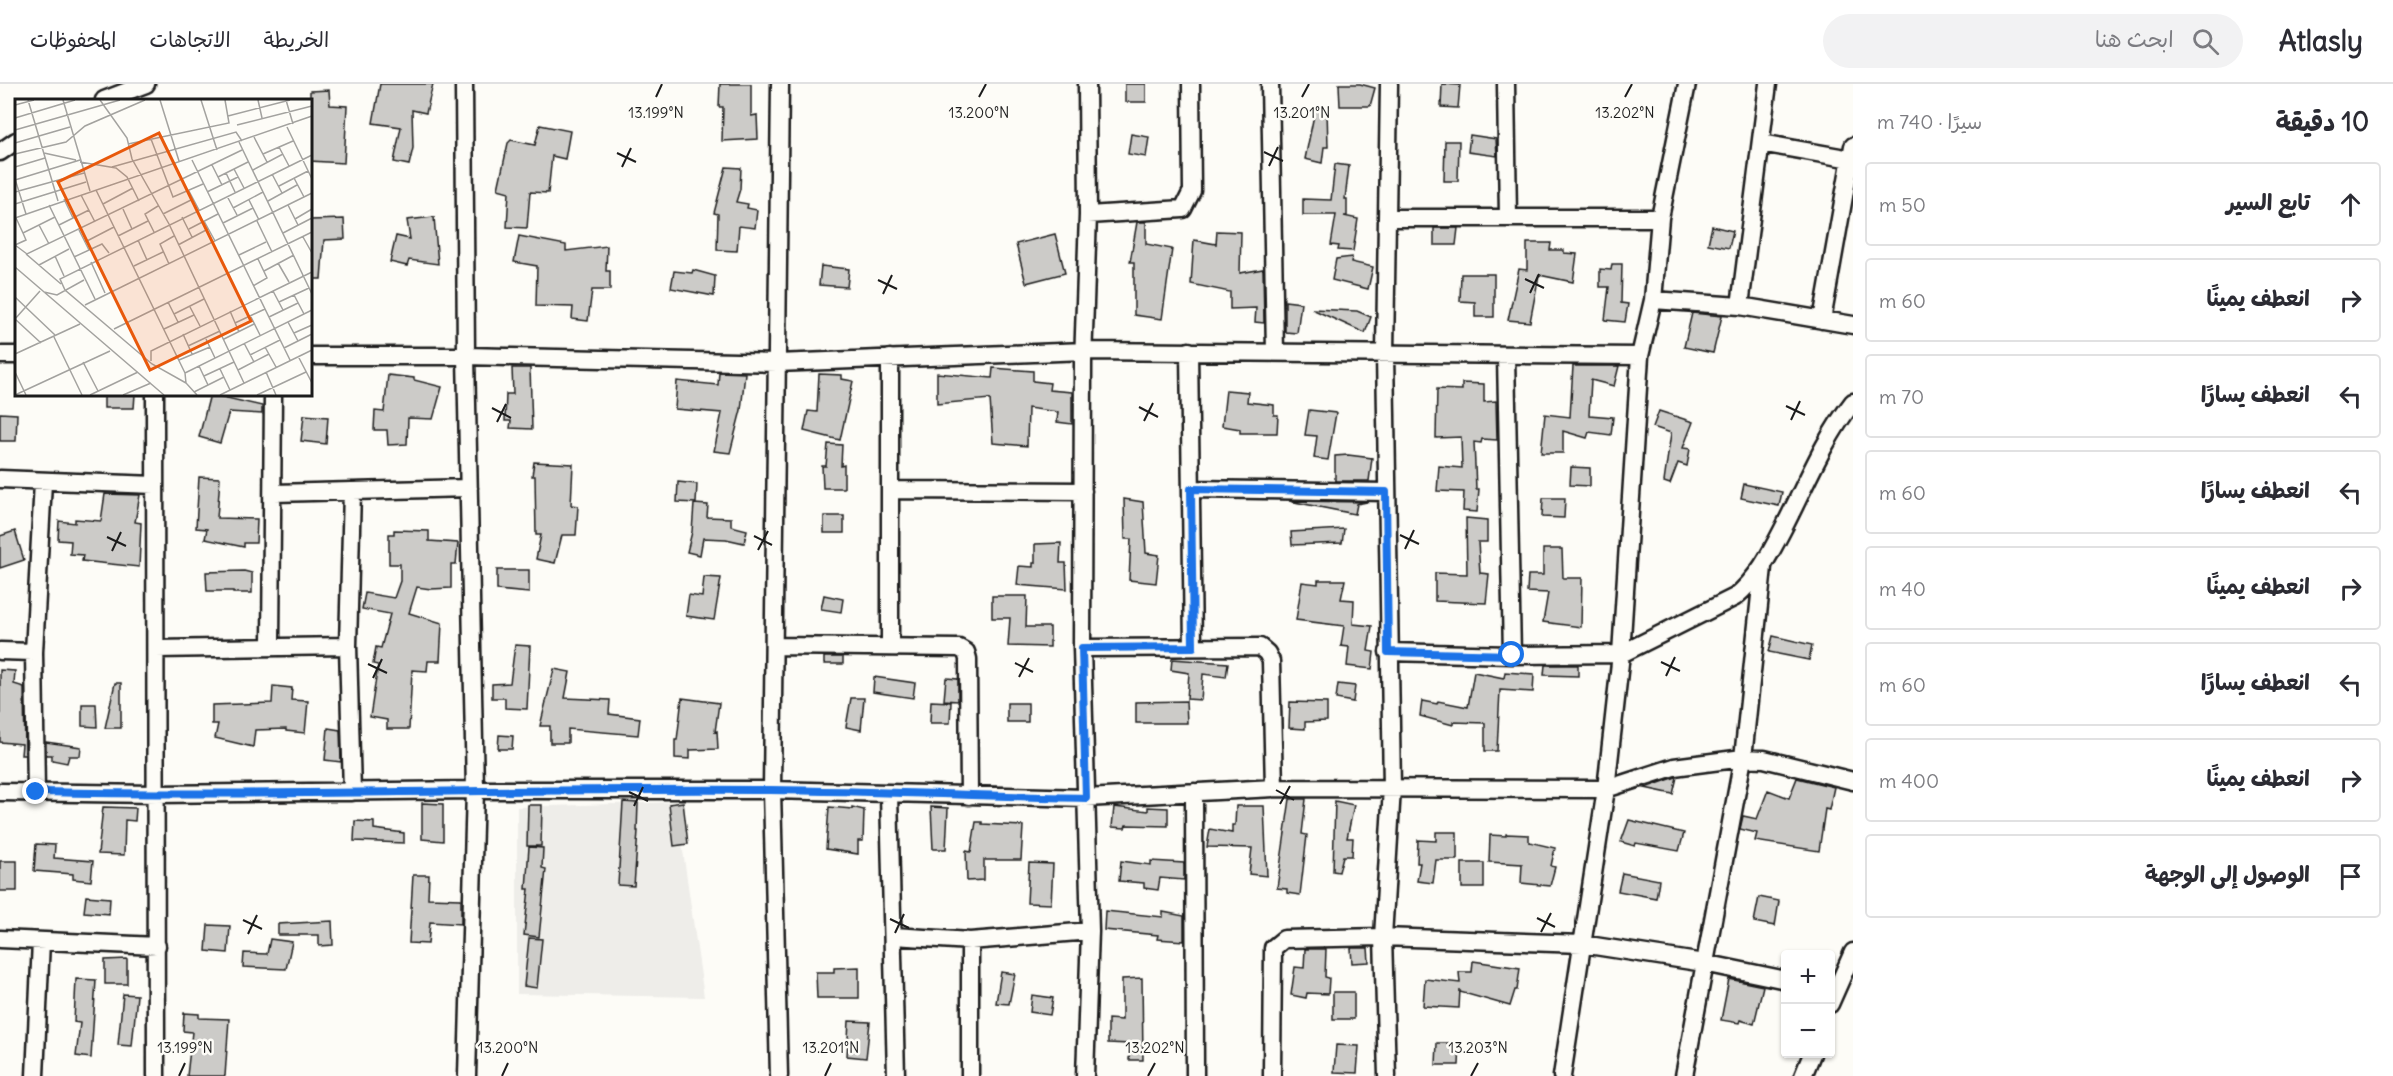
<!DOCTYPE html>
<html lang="ar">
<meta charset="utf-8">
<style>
:root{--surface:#fff;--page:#f2f2f3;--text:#2b2b33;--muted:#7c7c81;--line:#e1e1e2}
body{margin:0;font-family:Delius,"Playpen Sans Arabic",sans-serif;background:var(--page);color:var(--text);direction:rtl}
.controls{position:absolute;right:18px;bottom:18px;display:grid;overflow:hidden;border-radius:6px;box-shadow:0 2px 4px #0004}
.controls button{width:54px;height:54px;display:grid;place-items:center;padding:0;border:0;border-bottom:2px solid var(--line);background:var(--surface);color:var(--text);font:30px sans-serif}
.stop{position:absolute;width:18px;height:18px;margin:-14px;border:4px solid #1a73e8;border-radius:50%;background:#fff}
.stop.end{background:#1a73e8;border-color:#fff;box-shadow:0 2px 6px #0008}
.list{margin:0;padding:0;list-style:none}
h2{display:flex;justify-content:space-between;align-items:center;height:78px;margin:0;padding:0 24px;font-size:26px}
h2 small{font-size:20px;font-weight:400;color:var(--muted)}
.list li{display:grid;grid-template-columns:39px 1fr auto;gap:18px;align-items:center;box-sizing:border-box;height:84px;margin:0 12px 12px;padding:0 12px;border:2px solid var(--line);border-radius:6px}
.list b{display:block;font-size:22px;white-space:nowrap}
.list em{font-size:20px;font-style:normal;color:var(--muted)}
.icon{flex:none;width:33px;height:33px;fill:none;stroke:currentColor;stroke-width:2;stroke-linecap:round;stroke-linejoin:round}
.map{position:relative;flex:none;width:1853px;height:992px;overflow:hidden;direction:ltr}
header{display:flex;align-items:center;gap:36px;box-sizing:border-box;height:84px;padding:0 30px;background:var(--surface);border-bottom:2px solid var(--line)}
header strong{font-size:28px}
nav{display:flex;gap:33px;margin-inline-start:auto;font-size:21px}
.search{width:420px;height:54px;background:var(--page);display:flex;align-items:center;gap:15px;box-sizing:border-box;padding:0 21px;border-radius:33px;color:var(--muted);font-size:22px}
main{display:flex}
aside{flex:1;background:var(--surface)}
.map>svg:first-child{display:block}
</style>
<header>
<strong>Atlasly</strong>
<div class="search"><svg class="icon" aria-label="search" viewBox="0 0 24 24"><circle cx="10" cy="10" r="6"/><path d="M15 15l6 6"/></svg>ابحث هنا</div>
<nav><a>الخريطة</a><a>الاتجاهات</a><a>المحفوظات</a></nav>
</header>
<main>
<aside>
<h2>10 دقيقة<small>سيرًا · 740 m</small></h2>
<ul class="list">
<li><svg class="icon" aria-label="ahead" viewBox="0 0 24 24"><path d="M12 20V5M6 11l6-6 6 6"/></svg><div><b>تابع السير</b></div><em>50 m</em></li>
<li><svg class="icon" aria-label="right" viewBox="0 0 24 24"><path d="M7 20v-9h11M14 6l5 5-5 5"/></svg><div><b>انعطف يمينًا</b></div><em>60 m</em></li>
<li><svg class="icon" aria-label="left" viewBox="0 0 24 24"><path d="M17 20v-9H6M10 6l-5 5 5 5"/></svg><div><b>انعطف يسارًا</b></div><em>70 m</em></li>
<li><svg class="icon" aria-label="left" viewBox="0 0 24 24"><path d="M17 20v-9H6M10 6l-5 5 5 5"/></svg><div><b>انعطف يسارًا</b></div><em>60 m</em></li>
<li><svg class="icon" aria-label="right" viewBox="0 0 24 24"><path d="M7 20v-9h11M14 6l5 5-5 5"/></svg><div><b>انعطف يمينًا</b></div><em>40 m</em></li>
<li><svg class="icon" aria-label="left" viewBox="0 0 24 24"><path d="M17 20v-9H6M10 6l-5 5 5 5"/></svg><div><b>انعطف يسارًا</b></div><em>60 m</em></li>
<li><svg class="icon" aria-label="right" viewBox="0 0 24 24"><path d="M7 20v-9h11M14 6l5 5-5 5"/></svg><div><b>انعطف يمينًا</b></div><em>400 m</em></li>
<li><svg class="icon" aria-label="arrive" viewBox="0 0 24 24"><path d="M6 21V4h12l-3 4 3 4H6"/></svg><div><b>الوصول إلى الوجهة</b></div></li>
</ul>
</aside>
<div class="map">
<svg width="1853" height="992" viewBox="0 0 1853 992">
<rect width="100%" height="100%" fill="#fdfcf7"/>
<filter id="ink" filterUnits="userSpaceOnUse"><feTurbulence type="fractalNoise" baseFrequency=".0167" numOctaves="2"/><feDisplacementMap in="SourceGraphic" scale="12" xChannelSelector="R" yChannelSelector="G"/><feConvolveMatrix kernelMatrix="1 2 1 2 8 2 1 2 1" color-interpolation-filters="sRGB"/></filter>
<g filter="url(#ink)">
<path fill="#eeede9" d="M676,718L704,913L517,910V723Z"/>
<path fill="#cccbc8" stroke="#1c1c1c" stroke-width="1.5" d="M380,0H433L426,29L412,26L413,64L409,81L394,78L401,43L373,39Z
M720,0H751V32L757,31L758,55L722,57L723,23H719Z
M1125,0H1146V18H1125Z
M1339,0H1360L1375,4L1370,22H1340Z
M1442,0L1460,1L1458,24L1441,23Z
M329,6L330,21L347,22L344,79L310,77V7Z
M1315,26H1327L1328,63H1324L1322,79L1305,75Z
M540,41L570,47L565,75L552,72L548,109L530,108L527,144L507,143L509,108L498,105L508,59L511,56L535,61Z
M1131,50L1149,53L1146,73L1128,70Z
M1470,51L1496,55L1497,72L1468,68Z
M1445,57H1459L1458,97H1444Z
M1335,80L1349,82L1345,115H1347V132H1344L1358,135L1353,167L1338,166L1339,162L1331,161L1336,131H1303V115L1331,116Z
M726,83L741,84L740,105L736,118L748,120L747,124L757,126L755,144L739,142L737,167L717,166L718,130L714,129Z
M434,133L438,180L409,176L407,182L390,178L396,152L410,155L407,136Z
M344,135L345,155L324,156L321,195H310V136Z
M1137,138H1146V160L1172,165L1162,235L1134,231V178H1130Z
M1712,142L1733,147L1729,164L1708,160Z
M1434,144H1458L1456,161H1434Z
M1217,147L1241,148L1240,189L1263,185L1264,239L1255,238L1256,224L1230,225V208L1191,200L1194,156L1216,160Z
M1055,150L1065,189L1026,199L1016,160Z
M519,152L566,161V167L607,162L606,187H610V206H592L588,237L572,235L573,223L536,222L537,182L514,178Z
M1527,159H1551L1550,166H1564V169L1577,170L1573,198L1539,191L1530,238L1508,236L1519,185L1527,186Z
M1352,173L1351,178L1373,183L1368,205L1332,196L1336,175Z
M1612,180H1622L1621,219L1628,220L1625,238L1605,236L1609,203H1600V185L1611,186Z
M821,182L849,185L847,203L819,201Z
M693,186L715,192L714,212L671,204L674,187L692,189Z
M1461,190H1494V233H1475V218L1460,217Z
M1285,217L1301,219L1297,249L1285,248Z
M1312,225L1357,227L1371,233L1365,249Z
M1692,229L1722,232L1713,269L1684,263Z
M1573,282H1619L1614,302L1591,296L1589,331L1613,333L1611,351L1589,348L1587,354L1563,347V369H1541L1545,330L1570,333Z
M512,284H530L532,345L510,344L511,337H505L506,310H513Z
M993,284L1033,287V297L1050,299L1049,306L1072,308V340L1057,338L1058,328L1028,324L1027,362L993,359L990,315L937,320V289L992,294Z
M719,288L745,289L741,326L730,369L714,367L722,329L675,325L677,297L718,301Z
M819,290L842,291V295L853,297L840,356L804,347L808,327L817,328Z
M388,291L414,294V296L442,303L433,335L408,334L407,360L388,361L387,346H374L375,327L384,328Z
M1462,299L1484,300V318L1496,317L1497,356L1482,355L1481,359L1474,358L1476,405H1479L1477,428L1463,427L1464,408L1437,407L1439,382L1462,384L1461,353L1436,354L1437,305L1462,306Z
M1226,306L1248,308L1247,318L1274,321V331H1278L1277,349H1240V345L1222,342Z
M104,310H135L134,324H104Z
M210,310L262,322V330L229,328L220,359L199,353Z
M1309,326L1336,329L1328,376L1314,374L1317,352L1305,351Z
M1659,327L1693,338L1683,364L1690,365L1687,382L1678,379L1670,400L1664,398L1671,349L1653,343Z
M0,329L17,330L16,357H0Z
M304,331L328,333L326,360L301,357Z
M828,360L842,361L841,382L844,381V404H823L822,382H826Z
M1348,371L1372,374L1369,397H1335V372Z
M534,378L573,380L571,421L578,422L576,451H562L555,479L536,475L541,451H536L535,392H532Z
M1571,383L1590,384V402L1570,401Z
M199,393L220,394L217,434L257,435L256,459H244V463L205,455L207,445L196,444Z
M678,398L697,400L696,419L677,418Z
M1744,400L1782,408L1779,422L1741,414Z
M105,410L140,411L135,438L141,439L139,483L82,477L83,471L70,470L71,457L58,456L59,437L75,439V435L101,437Z
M1543,414H1565L1564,434L1542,433Z
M1124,415L1143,418L1146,469L1159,471L1156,499L1129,496L1131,455H1125Z
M1289,417L1367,418L1357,420L1355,430Z
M694,420L708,421L707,433L731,434V442L747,446L744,459L726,455L703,454L700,471L687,468L692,448Z
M824,432H844V449H824Z
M1466,434L1487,436V458H1478L1480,489L1489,490L1486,519L1435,517V489L1467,490Z
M1344,445L1342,459L1292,461L1291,448Z
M394,446L429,447V457L458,459L456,480H451V504L431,505L417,503L409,529L442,539L440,577H428L427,587L412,586L409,645H387V636L370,633L378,581L373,580L376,563L381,564L390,530L362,525L365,509L394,514L400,497V480H389V450H394Z
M15,447L24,476L0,484V452Z
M1061,459L1060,479H1066L1067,505L1017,501L1019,482L1033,483V479H1035V460Z
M1543,465H1562L1563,494H1582L1581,543L1543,538L1548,509L1527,508L1528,491H1543Z
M497,486H529V509L497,506Z
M244,487L252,489V509H233V507H207L206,488Z
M704,493L721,494L714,536L686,532L689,511L702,513Z
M1318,496H1345L1341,515L1354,516L1353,540L1372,542L1368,567L1374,568L1372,585L1347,582L1349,563L1341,562L1344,542L1296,536L1302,498L1318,500Z
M824,511L843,515L841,528L821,525Z
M992,512H1027L1026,543H1050V563L1008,562L1010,534H992Z
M1773,552L1812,561L1809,576L1769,568Z
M515,561L530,562L527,625L505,624V614H492V600L510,599Z
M824,573H843V580H824Z
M1172,575L1228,579L1226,593L1203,590L1201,616L1187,615L1189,589L1171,586Z
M1545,581H1578V592L1544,591Z
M554,585L570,588L565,614L610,616L609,630L640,634L638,651L568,645V659H550V642H540Z
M0,586L15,587L14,600L24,603L25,671H21L22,660L0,658Z
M1474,588L1504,594L1505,588L1534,590L1533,608L1500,606L1497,667H1485V639L1453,638V641L1420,632L1422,617L1437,620L1438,617L1468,623Z
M874,593L915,599L913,614L873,608Z
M946,594L958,595V617L944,616Z
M115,599H121V644H105Z
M1338,600L1355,602L1353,618L1336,615Z
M273,602L292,604L291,616L308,617L305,649L286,647V645L255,646L253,663L215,654L218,640H212V621L272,619Z
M682,614L719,619L715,648L717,647L718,665L690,666V675L675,674V656H677Z
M851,614H864L861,646L846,643Z
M931,617L951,618L950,639H930Z
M1186,617L1187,639H1136V618Z
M1290,618L1327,619V637L1305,638V645L1289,644Z
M1007,619H1028V638H1007Z
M82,620H96L97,643L82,642Z
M328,644L340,646L341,678L325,676Z
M499,651L513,652L512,665H498Z
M46,658L81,663L80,672H69L67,679L52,676V671H46Z
M1677,693L1673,710L1645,704L1676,693Z
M1797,694L1834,703L1829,726L1825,725L1819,767L1755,757L1757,749L1740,745L1743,732L1757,735L1768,706L1789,714Z
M1290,715H1306L1302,750L1307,751L1300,811L1287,809V805L1277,804Z
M1335,717L1354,721L1347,754H1353L1352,772H1343L1339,788L1333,787Z
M623,718L638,719L637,747H638L634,802L618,801Z
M683,718L688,760L674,762L669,720Z
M422,719L443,720V757L422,755Z
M528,721H542L541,762H527Z
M1236,722H1264L1267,792L1249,790L1252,764L1207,763L1210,745L1232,749V741H1235Z
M103,723L136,724L135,737L125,736L124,771L98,770Z
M829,723L852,725V723L864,726L863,757H858V770L826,765Z
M931,723L948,724L946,765H933Z
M1114,723L1148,727V723L1168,724V742L1126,741L1125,744L1112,743Z
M1629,736L1684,749L1679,767L1636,759L1635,762L1621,758Z
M355,737L374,738V745L404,749V759L354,757Z
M976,738H982V740L1023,742L1021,776H984V796L967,797L966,767L971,768Z
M1436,748H1457V776H1436L1433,799L1417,797L1420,779H1417L1418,756L1436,757Z
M1506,750L1529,751V758L1555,764L1551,782L1555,783L1550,802L1521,799L1522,780L1489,778L1490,751L1506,752Z
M36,760L55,761L54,774L93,777L91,797L73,795V790L34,787Z
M529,763L543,764L542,784L546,785L539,853L524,851L529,805H526Z
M0,777H17V807H0Z
M1121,777L1151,781V777L1184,779V796L1160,794L1158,806L1144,804V799L1119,797Z
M1029,779L1053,780L1051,820L1027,819Z
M1462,779H1484V804H1462Z
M1622,789L1659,796L1656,814L1618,807Z
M413,791H429L428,814L461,815V840L430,838L428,860L409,859Z
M86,812L110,814L109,830L84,828Z
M1759,813L1779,817L1775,842L1754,838Z
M1105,827L1163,833V828L1184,832V857L1157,855L1158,851L1104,846Z
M332,837L333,861L319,862V851H278V840Z
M208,841L230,842L228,869L206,867Z
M529,854L542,855L537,904L524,902Z
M270,855L292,858L286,885L243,883L244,869L267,870Z
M1351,864H1368L1369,878L1352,879Z
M1305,865H1326L1325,893L1329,894L1328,910L1307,909L1306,914L1291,911L1295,883L1304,884Z
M127,875V900H105V876Z
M1473,877L1520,884L1517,906H1515L1510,922L1460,908V905L1459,924L1423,922L1425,895L1460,899L1459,888H1472Z
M859,883V914H817L816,888H834V884Z
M1001,888L1015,890L1009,920L996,919Z
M1142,894L1143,976H1129L1130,960L1108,959V935L1122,936V895Z
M76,895L96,896L91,974L76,972L80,939L74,938Z
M1729,895L1763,902L1754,940L1740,936L1739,939L1721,936Z
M1333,908H1354V935H1333Z
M123,910L137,911L132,962L118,961Z
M1032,911L1053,914L1050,931L1030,928Z
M184,929L199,930V934L229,935L225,992H187L192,948L183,947Z
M849,937L870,938L866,974L847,972Z
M1437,959H1460L1459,981H1436Z
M1336,961L1359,962L1357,989L1334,988Z"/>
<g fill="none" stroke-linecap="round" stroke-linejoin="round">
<defs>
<path id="minor" d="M464,0L466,272L475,706L467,992
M1270,0L1275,268
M1506,0L1508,134
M104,16L146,0
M1761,59L1851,75
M0,68L16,57
M1088,131L1183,125L1192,107L1191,0
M1387,134H1660
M1653,216L1740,222L1853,241
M1740,222L1768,0
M1822,236L1853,62
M1189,267L1193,563
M0,271H16
M310,272H466L777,279L1085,267L1640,272
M1506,272L1512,571
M155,310L156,992
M0,395L155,401
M1191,405L1386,408
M890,406L1083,407
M274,409L469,404
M271,561L273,310
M774,562L959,564L966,568L968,575L969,712
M890,563V274
M1082,564L1260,563L1267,569L1271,577L1274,704
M156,565L348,562
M0,567L34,568
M1388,568L1512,571L1621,570L1735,513C1759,493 1771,468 1785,441C1806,400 1824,355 1853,318
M0,708L157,710L475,706H772L1086,714L1274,704L1606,705L1674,683L1743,674L1764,675L1853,697
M36,708L34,568L43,398
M352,708L348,562L352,407
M1194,708L1195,992
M889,710L896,992
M894,852L970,857L1090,847
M0,855L157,862
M970,857V992
M1830,920L1853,868
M35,992L41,857
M779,992L772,706L780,0
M1085,992L1090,847L1082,564L1083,278L1088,131L1087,0
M1272,992L1273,864L1284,855L1383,853L1582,860L1704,879L1786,896
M1387,992L1383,853L1392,704L1385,269L1389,0
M1562,992L1606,705L1621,570L1640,272L1653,216L1660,134L1687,0
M1684,992L1743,674L1763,483
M1803,992L1812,970"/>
</defs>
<use href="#minor" stroke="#1c1c1c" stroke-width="21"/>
<use href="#minor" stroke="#fdfcf7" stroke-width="16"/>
</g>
</g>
<g fill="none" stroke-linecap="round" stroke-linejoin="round" filter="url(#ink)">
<path stroke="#1a73e8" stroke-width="8" d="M36,708C281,713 525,704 770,706C875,707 981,712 1086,714L1082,564L1193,563L1191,405L1386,408L1388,568L1512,571"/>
</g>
<path fill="none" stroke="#1c1c1c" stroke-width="2" d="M656,13L662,0M979,13L986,0M1302,13L1309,0M1625,13L1632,0M1264,68L1283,77M617,69L636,78M1269,82L1278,63M622,83L631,64M1525,195L1544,204M878,196L897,205M1530,209L1539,190M883,210L892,191M1786,322L1805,331M1139,323L1158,333M492,324L511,334M1791,336L1800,317M1144,337L1153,319M497,338L506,320M1400,451L1419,460M754,452L772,461M107,453L126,462M1405,465L1414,446M758,466L768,447M112,467L121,448M1661,578L1680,587M1015,579L1033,588M368,580L387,589M1666,592L1675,573M1019,593L1029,574M373,594L382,575M1276,706L1294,716M629,708L648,717M1280,720L1290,702M634,722L643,703M1537,834L1555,843M890,835L909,844M243,836L262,845M1541,848L1551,829M895,849L904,830M248,850L257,831M179,992L185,979M502,992L508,979M825,992L831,979M1148,992L1155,979M1471,992L1478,979"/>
<g transform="translate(15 15)">
<rect width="297" height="297" fill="#fdfcf7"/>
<path fill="none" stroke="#a3a29f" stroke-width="1.5" d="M13,1L43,102M48,1L75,92M85,1L112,39L117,60L154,125L229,284M145,1L164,62M186,1L202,51M243,1L247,19M271,1L278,25M0,6L19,1M213,17L275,1M0,19L60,1M222,26L297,7M272,28L297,80M0,31L105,1M239,38L252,63M136,40L158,98L188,85M224,43L297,195M0,44L55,28M113,45L214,24L210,1M264,48L274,67M29,54L61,61M0,55L51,43L70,27L130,1M248,55L278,42M177,61L275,261M65,63L101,69L112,78L124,102M197,66L207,86M0,68L30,59M97,68L221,33L227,42M219,70L229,89M238,71L268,55M211,74L220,93M257,75L267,94M203,78L233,63M279,79L289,98M0,80L11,115M0,81L65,61M264,87L293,72M81,91L170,274M174,92L184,111M0,93L69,74M192,93L223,78M66,96L80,123M212,97L222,116M49,100L58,119M234,101L244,121M253,102L282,86M0,105L71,83M88,105L118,89M34,106L80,200M273,106L283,126M218,109L248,93M108,110L117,130M148,115L178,100M167,118L177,138M0,119L297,17M1,119L8,134L40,118M280,120L297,110M189,122L200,142M242,122L257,153M208,124L238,109M24,126L34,145M44,126L74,111M174,130L203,115M64,131L74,151M139,133L130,115L143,107M268,134L297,119M103,137L133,122M288,138L297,154M123,141L132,161M70,143L99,128M0,146L12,155L227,51M0,146L11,141L8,134M163,146L193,130M11,155L46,185M224,156L251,143M40,157L49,177M59,158L87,145L94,154M76,163L90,194M263,164L274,183M154,165L145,145L159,137M24,166L54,150M119,167L148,153M0,168L149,296M249,172L279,156M238,187L252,179L243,160M25,192L0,220L26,244M258,192L268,211M29,193L42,196L69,181M279,196L289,215M0,198L40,236M153,203L163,223M264,203L294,189M70,206L297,94M175,208L185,227M215,212L224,233M159,215L189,200M236,218L245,236M254,218L283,204M273,223L283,242M220,224L250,210M99,230L297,133M149,230L179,216M279,234L297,226M168,235L177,255M39,238L67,296M191,240L200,259M209,240L239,225M229,244L239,263M173,247L205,232M250,248L261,268M269,249L297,235M0,255L65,225M235,256L265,241M283,257L297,284M164,261L195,248M136,262V252L297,173M68,263L83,292M184,267L193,286M205,270L215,291M223,271L254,255M0,273L11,296M251,273L261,296M189,277L219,263M171,284L137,265L50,191L45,180L297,56M179,293L209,278M0,296L95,252M75,296L123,273M108,296L136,284M182,296L171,284L170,274L297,211M205,296L297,251M242,296L291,273"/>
<path fill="#e8590c" fill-opacity="0.15" stroke="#e8590c" stroke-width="3" d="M144,34L236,222L135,271L43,83Z"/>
<rect width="297" height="297" fill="none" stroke="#1c1c1c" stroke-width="3"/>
</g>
<g font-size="15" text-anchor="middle" fill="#1c1c1c" stroke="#fdfcf7" stroke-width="5" stroke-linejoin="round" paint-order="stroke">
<text x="656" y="34">13.199°N</text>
<text x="979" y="34">13.200°N</text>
<text x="1302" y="34">13.201°N</text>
<text x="1625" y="34">13.202°N</text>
<text x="185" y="969">13.199°N</text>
<text x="508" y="969">13.200°N</text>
<text x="831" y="969">13.201°N</text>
<text x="1155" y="969">13.202°N</text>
<text x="1478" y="969">13.203°N</text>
</g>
</svg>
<div class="controls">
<button>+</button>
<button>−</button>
</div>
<div class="stop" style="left:1512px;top:571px"></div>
<div class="stop end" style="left:36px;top:708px"></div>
</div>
</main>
